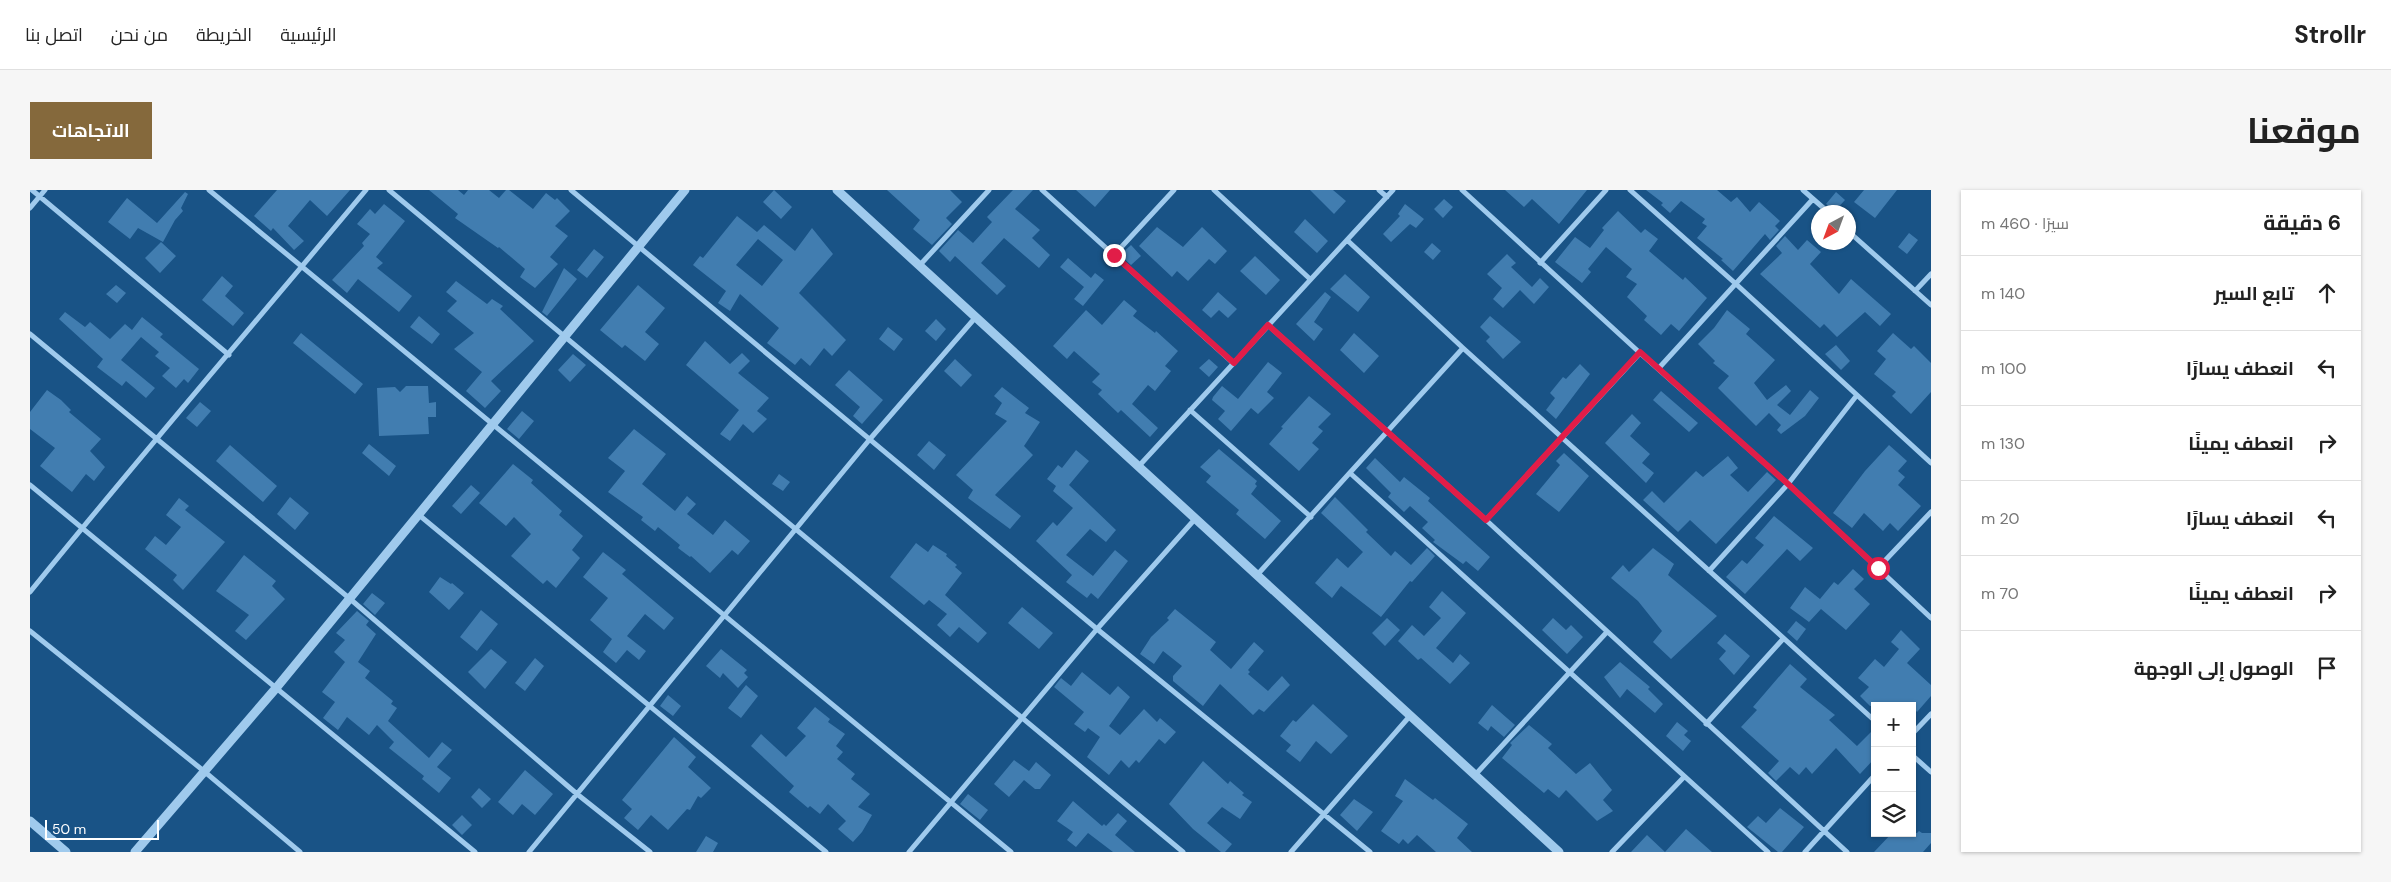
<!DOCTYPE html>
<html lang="ar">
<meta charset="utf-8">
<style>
:root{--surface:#fff;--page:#f6f6f6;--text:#222;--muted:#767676;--line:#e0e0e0;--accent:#85693c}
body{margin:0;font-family:"DM Sans",Cairo,sans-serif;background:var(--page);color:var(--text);direction:rtl}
.controls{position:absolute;right:15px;bottom:15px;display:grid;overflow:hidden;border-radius:0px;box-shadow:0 1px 4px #0004}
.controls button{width:45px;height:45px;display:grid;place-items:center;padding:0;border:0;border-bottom:1px solid var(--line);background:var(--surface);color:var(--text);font:25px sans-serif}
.compass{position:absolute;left:1781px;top:15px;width:45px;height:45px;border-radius:50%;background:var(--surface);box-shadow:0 1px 4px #0004;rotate:221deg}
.scale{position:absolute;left:15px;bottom:12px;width:114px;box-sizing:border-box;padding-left:5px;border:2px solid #fff;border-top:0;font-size:14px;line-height:18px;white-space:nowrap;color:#fff;-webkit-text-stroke:4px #195386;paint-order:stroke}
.stop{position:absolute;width:15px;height:15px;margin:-11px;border:4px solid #e11d48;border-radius:50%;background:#fff}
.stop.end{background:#e11d48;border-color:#fff;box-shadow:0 1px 5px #0008}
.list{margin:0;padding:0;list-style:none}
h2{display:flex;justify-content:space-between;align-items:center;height:65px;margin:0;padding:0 20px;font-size:21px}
h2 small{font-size:16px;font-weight:400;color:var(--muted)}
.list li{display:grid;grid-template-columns:32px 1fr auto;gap:15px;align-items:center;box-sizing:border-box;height:75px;padding:0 20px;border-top:1px solid var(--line)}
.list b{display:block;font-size:19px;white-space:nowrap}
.list em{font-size:16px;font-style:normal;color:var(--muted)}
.icon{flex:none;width:28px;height:28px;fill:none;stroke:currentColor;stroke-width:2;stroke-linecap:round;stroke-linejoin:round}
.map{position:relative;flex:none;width:1901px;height:662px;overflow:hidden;direction:ltr;border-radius:0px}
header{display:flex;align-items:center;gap:30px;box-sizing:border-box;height:70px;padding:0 25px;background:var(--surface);border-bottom:1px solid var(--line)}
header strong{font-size:24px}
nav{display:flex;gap:28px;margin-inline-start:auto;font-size:18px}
.intro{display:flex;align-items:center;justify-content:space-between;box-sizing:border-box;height:120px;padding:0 30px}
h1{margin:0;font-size:35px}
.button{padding:12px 22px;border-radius:0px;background:var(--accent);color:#fff;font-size:18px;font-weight:700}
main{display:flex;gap:30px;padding:0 30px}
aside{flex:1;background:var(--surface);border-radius:0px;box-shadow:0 1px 4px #0004}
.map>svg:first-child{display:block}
</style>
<header>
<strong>Strollr</strong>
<nav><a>الرئيسية</a><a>الخريطة</a><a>من نحن</a><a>اتصل بنا</a></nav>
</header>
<div class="intro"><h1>موقعنا</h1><a class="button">الاتجاهات</a></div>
<main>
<aside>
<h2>6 دقيقة<small>سيرًا · 460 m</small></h2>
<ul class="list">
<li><svg class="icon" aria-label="ahead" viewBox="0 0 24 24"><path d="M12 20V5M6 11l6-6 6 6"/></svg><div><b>تابع السير</b></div><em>140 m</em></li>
<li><svg class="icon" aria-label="left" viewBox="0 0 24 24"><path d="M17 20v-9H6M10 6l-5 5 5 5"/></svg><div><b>انعطف يسارًا</b></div><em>100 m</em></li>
<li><svg class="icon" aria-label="right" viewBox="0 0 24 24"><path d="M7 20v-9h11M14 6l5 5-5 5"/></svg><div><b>انعطف يمينًا</b></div><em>130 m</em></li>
<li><svg class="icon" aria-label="left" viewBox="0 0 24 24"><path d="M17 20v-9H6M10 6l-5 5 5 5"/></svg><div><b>انعطف يسارًا</b></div><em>20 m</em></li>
<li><svg class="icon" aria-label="right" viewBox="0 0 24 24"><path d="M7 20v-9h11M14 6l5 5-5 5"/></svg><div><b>انعطف يمينًا</b></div><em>70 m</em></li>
<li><svg class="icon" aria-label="arrive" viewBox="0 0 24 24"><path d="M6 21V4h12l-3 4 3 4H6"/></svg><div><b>الوصول إلى الوجهة</b></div></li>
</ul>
</aside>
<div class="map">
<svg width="1901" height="662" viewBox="0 0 1901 662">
<rect width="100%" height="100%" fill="#195386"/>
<path fill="#417db0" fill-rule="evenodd" d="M247,0H320L297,26L280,10L258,36L274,51L264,60L243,38L241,41L224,26Z
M399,0H428L434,5L438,0H459L469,8L476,0H479L503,19L516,3L525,10L527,8L540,21L525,36L538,46L520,67L528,74L505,98L490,87L495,79L469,57L468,58L425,28L428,24Z
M744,0L762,17L751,29L733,12Z
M857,0H920L932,12L916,28L922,34L902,55L883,39L890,30Z
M983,0H1003L985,19L1010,40L1002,48L1020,65L1009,78L974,48L951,73L976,96L967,105L925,66L920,72L909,61L928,40L943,53L962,32L957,27Z
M1046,0H1080L1065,17Z
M1280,0H1303L1316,11L1304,24Z
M1475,0H1557L1529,34L1502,9L1494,17Z
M1616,0H1687L1701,12L1707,7L1720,22L1729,12L1750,31L1745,36L1749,40L1740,50L1735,44L1703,81L1691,70L1693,69L1667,48L1677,36L1672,33L1675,29L1651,11L1640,23L1631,15L1633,13Z
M1834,0H1867L1845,28L1824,12Z
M155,2L158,4L151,18L153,21L145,30L133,52L108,38L100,49L78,32L97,8L127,33Z
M1806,2L1815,10L1805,21L1796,14Z
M1414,9L1423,17L1413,28L1404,19Z
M354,14L375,31L346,67L353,73L347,78L382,106L369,122L328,89L317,103L302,90L334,56L332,53L340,44L327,34L340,19L345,24Z
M1375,14L1394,29L1386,38L1380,34L1361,52L1353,44L1370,26L1368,24Z
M1588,21L1611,43L1615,39L1628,49L1619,61L1653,90L1655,87L1677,108L1649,141L1641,134L1631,145L1614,130L1617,126L1597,107L1607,94L1596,87L1602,79L1576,57L1558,79L1561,82L1552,93L1525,72L1545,47L1560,58L1574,40L1572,38Z
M707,26L727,42L734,35L765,61L782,38L803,64L769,103L816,150L802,166L794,158L780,176L771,168L765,175L737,153L749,138L710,104L700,121L688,113L696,101L663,75L670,66L673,68ZM728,49L753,70L732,96L706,75Z
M1275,29L1298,51L1287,63L1264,42Z
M1127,37L1153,57L1172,37L1197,61L1185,74L1179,69L1158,91L1147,81L1142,87L1109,56Z
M1879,43L1888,50L1877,64L1868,57Z
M1755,46L1768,60L1777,50L1791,62L1780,74L1809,104L1821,89L1861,124L1850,136L1835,122L1807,147L1794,134L1790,138L1730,84L1752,63L1746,56Z
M131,52L146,66L130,83L115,68Z
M1402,53L1411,61L1403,70L1394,62Z
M1101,55L1111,66L1101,75L1090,65Z
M564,59L574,67L557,88L547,80Z
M1477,64L1486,73L1481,77L1502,97L1510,88L1519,97L1504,114L1490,100L1473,118L1463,109L1472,98L1457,84Z
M1225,66L1250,90L1236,105L1210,81Z
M1038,68L1061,88L1065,83L1074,90L1053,116L1044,109L1054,97L1030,77Z
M534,78L547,89L517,126L512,122Z
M1315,84L1340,107L1328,122L1300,99Z
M192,86L203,96L195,106L214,123L203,136L172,110Z
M426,91L457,114L462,109L473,116L470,119L504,151L461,191L471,201L455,218L436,201L452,182L424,159L444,143L417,121L427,111L416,102Z
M86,95L96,103L87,113L76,104Z
M608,95L635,118L615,142L629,154L615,171L595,155L592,158L570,140Z
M1188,102L1207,119L1198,128L1189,120L1181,128L1172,120Z
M1295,102L1301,107L1284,132L1293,139L1284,151L1266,134Z
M1094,110L1107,121L1103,126L1125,143L1126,141L1148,161L1135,176L1141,181L1125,201L1118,195L1102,214L1128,238L1120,247L1091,220L1088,223L1068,204L1072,200L1062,192L1070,184L1044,161L1037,169L1023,156L1056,120L1072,135Z
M1697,120L1720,139L1716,144L1745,170L1724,193L1737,210L1756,195L1761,201L1747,215L1760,225L1780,200L1789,208L1775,226L1751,244L1747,240L1751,235L1739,223L1726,236L1688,198L1699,186L1683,173L1685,171L1668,154L1684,138Z
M35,122L55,137L60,132L80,149L95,134L102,140L112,127L133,144L130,147L169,179L158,193L154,189L146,198L132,186L140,178L125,166L129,162L111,147L91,170L125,198L116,208L96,191L92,196L67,177L73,169L29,129Z
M389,126L410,144L402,154L380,137Z
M1460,126L1491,152L1473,169L1456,151L1460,147L1450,137Z
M906,129L916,139L906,151L895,141Z
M858,137L873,149L864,161L849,149Z
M271,143L333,194L325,204L263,153Z
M1324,143L1349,166L1334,183L1310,160Z
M1863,143L1881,159L1884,156L1901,173V202L1881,224L1862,206L1866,202L1844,184L1856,169L1847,161Z
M675,151L700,174L712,163L720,171L708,183L739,208L727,221L737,229L723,243L713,234L700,251L690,244L709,220L656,175Z
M1806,155L1820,171L1811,180L1795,164Z
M543,164L556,175L540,192L528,180Z
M925,169L942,185L931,197L914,181Z
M1179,169L1188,177L1179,187L1169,178Z
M1238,172L1252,183L1237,202L1244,208L1228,224L1221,218L1201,241L1188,229L1195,221L1182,210L1183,207L1192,196L1208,209Z
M1550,174L1560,184L1526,229L1516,220L1525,208L1520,203L1533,187L1536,189Z
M819,180L853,210L832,234L823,226L830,217L805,195Z
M376,196H398L399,213L406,212V227H398L399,244L349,246L347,198L365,197L370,202Z
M972,197L999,218L995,223L1010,232L994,256L1003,265L965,305L991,326L980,339L938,308L943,300L926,285L977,231L965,224L972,213L964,206Z
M17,200L31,210L41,220L39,222L71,249L60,261L75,277L64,291L56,284L42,302L10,276L25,258L0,239V222Z
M1631,201L1668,233L1659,242L1623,210Z
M1279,206L1301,224L1288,237L1293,241L1282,253L1289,259L1269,281L1239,254L1253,238L1251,237Z
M170,212L181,221L167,237L156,228Z
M492,221L504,231L489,249L477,239Z
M1602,224L1611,233L1600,246L1620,264L1612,273L1624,283L1616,293L1575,253Z
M604,239L636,264L612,294L645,321L657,306L666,314L657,324L683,345L695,330L720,351L708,365L702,360L680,383L661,366L660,367L648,358L650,355L628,337L625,341L611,330L613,327L578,302L595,281L578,268Z
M899,251L916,265L904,280L887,265Z
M339,254L366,276L359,286L332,263Z
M200,255L247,296L233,312L186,271Z
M1859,255L1877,271L1868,281L1875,287L1868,295L1891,316L1868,341L1860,333L1853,341L1834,323L1822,338L1803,323L1835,281Z
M1189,259L1227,291L1225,294L1227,296L1221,304L1251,331L1235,349L1206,324L1209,320L1176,292L1181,286L1170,277Z
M1046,260L1059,271L1039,295L1086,340L1076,352L1060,339L1036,365L1063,386L1085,360L1098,371L1068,409L1061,403L1057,408L1036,392L1042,385L1006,351L1023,332L1027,336L1043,318L1023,301L1026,296L1017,289L1028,275L1032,278Z
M1534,263L1559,286L1529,322L1506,304L1530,275L1526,271Z
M1698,266L1708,278L1700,285L1718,302L1737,282L1746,290L1686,354L1660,330L1648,342L1613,310L1622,301L1634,313L1666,281L1673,287Z
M1345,268L1370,292L1374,287L1400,308L1398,311L1460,367L1448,381L1436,371L1433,374L1403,352L1405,350L1392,338L1398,332L1380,316L1374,322L1358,307L1361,303L1336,278Z
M483,274L503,290L501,293L532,321L529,325L553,346L542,360L550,368L526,398L517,390L513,394L481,366L501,344L484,327L476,336L449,313Z
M749,284L760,292L753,301L742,294Z
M441,295L450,303L431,324L422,316Z
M260,307L279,323L265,340L247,324Z
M1305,307L1338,340L1336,342L1361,366L1365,361L1381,375L1397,358L1405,366L1382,392L1380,391L1351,427L1311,396L1302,408L1285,393L1307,368L1318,378L1333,362L1291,323Z
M149,308L159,316L155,320L195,352L153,400L143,390L147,385L115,359L125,346L136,355L151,337L136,325Z
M1744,326L1783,358L1770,371L1757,359L1715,404L1696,387L1712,370L1717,374L1734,355L1725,348Z
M886,353L898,362L903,355L917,364L916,366L927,375L925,377L932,383L915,405L957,443L948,453L929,437L920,447L907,435L917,424L899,410L894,415L860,387Z
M1623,358L1644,374L1638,385L1687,426L1641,469L1623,452L1632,441L1608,411L1581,388L1593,375L1599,382Z
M573,362L596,380L592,384L644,428L634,440L615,424L597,446L616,461L609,470L597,460L586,473L573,462L582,449L560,430L578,408L553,387Z
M214,365L246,391L242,396L255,409L216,450L205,441L219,425L186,401Z
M1823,379L1834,389L1824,399L1840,414L1816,440L1791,419L1779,432L1760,418L1775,397L1790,409L1804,392L1808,395Z
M410,387L421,394L422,393L434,403L419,420L399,402Z
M1412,401L1436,423L1406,458L1423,473L1430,464L1440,473L1420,494L1391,468L1388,470L1368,451L1382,435L1394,446L1411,428L1399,417Z
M342,403L355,413L345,425L333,414Z
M992,417L1023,443L1009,459L978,433Z
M1145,419L1186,452L1180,460L1201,479L1224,452L1234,461L1218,480L1220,482L1218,484L1238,501L1252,486L1260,495L1234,522L1229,519L1223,525L1190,494L1173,516L1143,491V486L1152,476L1133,461L1124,474L1110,464L1121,447L1139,430L1137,428Z
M451,420L468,434L447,461L430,447Z
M327,421L339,431L336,435L346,444L328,472L340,481L335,488L363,511L361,514L367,518L358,531L399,568L412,552L422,560L407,577L421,588L409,603L392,589L394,586L359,558L364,552L347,535L339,545L317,527L308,540L293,528L305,512L292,502L315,472L304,462L315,450L306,443Z
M1357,428L1370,440L1355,456L1342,443Z
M1523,428L1536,440L1541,435L1553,447L1537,464L1512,440Z
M1766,431L1776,439L1767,451L1757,442Z
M1871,440L1890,459L1877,473L1901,495V506L1887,522L1882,516H1840L1830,506L1839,497L1828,488L1845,469L1854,477L1869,459L1861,452Z
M1695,444L1720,466L1704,485L1689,469L1696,461L1687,453Z
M461,459L477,472L455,499L438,482Z
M691,459L717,480L714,483L718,487L708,498L693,483L690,488L676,476Z
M505,468L514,476L495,501L485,493Z
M1590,472L1620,497L1618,499L1633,514L1625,523L1597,499L1590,508L1574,487Z
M1760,474L1777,489L1770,497L1805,525L1799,530L1827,556L1845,538V568L1830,584L1806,558L1782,584L1776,577L1769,585L1760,577L1746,591L1738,583L1749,571L1711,537L1727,520L1723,517Z
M1052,482L1080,505L1088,496L1100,507L1079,536L1090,545L1114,519L1127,532L1130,528L1146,542L1135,554L1129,549L1109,573L1106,570L1099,578L1091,570L1079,585L1057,567L1070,547L1058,538L1055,542L1044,534L1054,522L1024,497L1031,488L1041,496Z
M716,495L728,506L711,528L698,518Z
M638,505L651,516L643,526L630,516Z
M1283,514L1318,546L1301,564L1286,551L1270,572L1256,561L1261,555L1250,546L1263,530L1266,532Z
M1462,515L1485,535L1474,547L1461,536L1458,541L1448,533Z
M785,517L800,529L798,532L815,544L806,556L813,562L807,569L825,584L821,589L840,604L828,617L842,625L832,642L823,652L808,639L816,631L798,614L790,624L780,616L778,618L759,602L764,596L721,556L731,544L756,567L776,546L767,538Z
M1647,532L1658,541L1654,545L1661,551L1653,561L1636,546Z
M1499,535L1522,554L1518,558L1546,584L1560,573L1582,600L1573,610L1583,621L1567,631L1536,600L1529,608L1518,599L1514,603L1472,568L1482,555L1480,553Z
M644,547L666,567L658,577L681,598L671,608L668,606L660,620L657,619L638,640L621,625L608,640L594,628L602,619L592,610Z
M984,570L999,581L1006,572L1021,585L1010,599H1005L994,590L979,607L964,594Z
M1173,571L1198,594L1200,591L1214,603L1212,605L1222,612L1210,629L1192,617L1177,633L1202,654L1195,662H1191L1163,639L1139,614Z
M495,580L523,604L505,625L492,614L483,625L468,612Z
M1375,589L1403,610L1405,608L1438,634L1427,648L1442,662H1406L1387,645L1378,654L1373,649L1369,654L1351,641L1373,611L1365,606Z
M449,598L461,609L452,618L441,607Z
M938,604L958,620L950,630L930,614Z
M1324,609L1343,622L1327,641L1310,625Z
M1043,611L1072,636L1074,634L1076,636L1088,623L1097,631L1085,645L1105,662H1083L1058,643L1046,657L1037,650L1043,642L1027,631Z
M1750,618L1774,637L1752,662H1748L1717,637L1728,626L1736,633Z
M432,625L442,635L432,645L422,635Z
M1656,639L1682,662H1601L1617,645L1635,662Z
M1889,641L1892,643H1901V653L1893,662H1844L1862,643H1887Z
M676,646L688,653L683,662H666Z"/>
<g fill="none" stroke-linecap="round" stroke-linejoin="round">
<path stroke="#9fcaed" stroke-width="5" d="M2,0L199,165
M179,0L981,662
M359,0L1153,662
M541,0L1067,439L1340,662
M1012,0L1203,173
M1184,0L1280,89
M1349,0L1357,7
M1432,0L1610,163L1758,294L1901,428
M1600,0L1706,94L1901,273
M1773,0L1798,22
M0,18L15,0
M1818,41L1901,115
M1317,50L1433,158L1845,531
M1084,65L1144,0
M1510,73L1576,0
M889,76L959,0
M1885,101L1901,84
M1238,135L1456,330L1817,662
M0,144L319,408L547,604L620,662
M1628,179L1783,9
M1160,220L1281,327
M1108,277L1363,0
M1320,283L1738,662
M0,295L445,662
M389,325L796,662
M1456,330L1610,163
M1848,378L1901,322
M1679,381L1758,294L1827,205
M1228,384L1433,158
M0,402C110,266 224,134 336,0
M0,441L175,582L270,662
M1676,534L1753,449
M1882,544L1901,524
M1882,565L1901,582
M1445,585L1576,443
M499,662L840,249L945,128
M879,662L1067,439L1165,329
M1261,662L1379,527
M1582,662L1654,587
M1775,662L1845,585"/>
<path stroke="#9fcaed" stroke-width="9" d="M807,0L1529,662
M0,631L36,662
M105,662L247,497L655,0"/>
</g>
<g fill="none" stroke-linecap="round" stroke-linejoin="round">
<path stroke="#e11d48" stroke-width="6" d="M1084,65L1204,173L1238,135L1456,330L1610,162L1758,294L1848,378"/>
</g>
</svg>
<div class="controls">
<button>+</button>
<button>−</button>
<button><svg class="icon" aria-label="layers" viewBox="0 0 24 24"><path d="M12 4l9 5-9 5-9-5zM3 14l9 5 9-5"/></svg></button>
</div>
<svg class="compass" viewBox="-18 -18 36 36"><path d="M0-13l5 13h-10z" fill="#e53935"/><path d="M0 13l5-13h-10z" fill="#767676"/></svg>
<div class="scale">50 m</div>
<div class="stop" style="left:1848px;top:378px"></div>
<div class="stop end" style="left:1084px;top:65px"></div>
</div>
</main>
